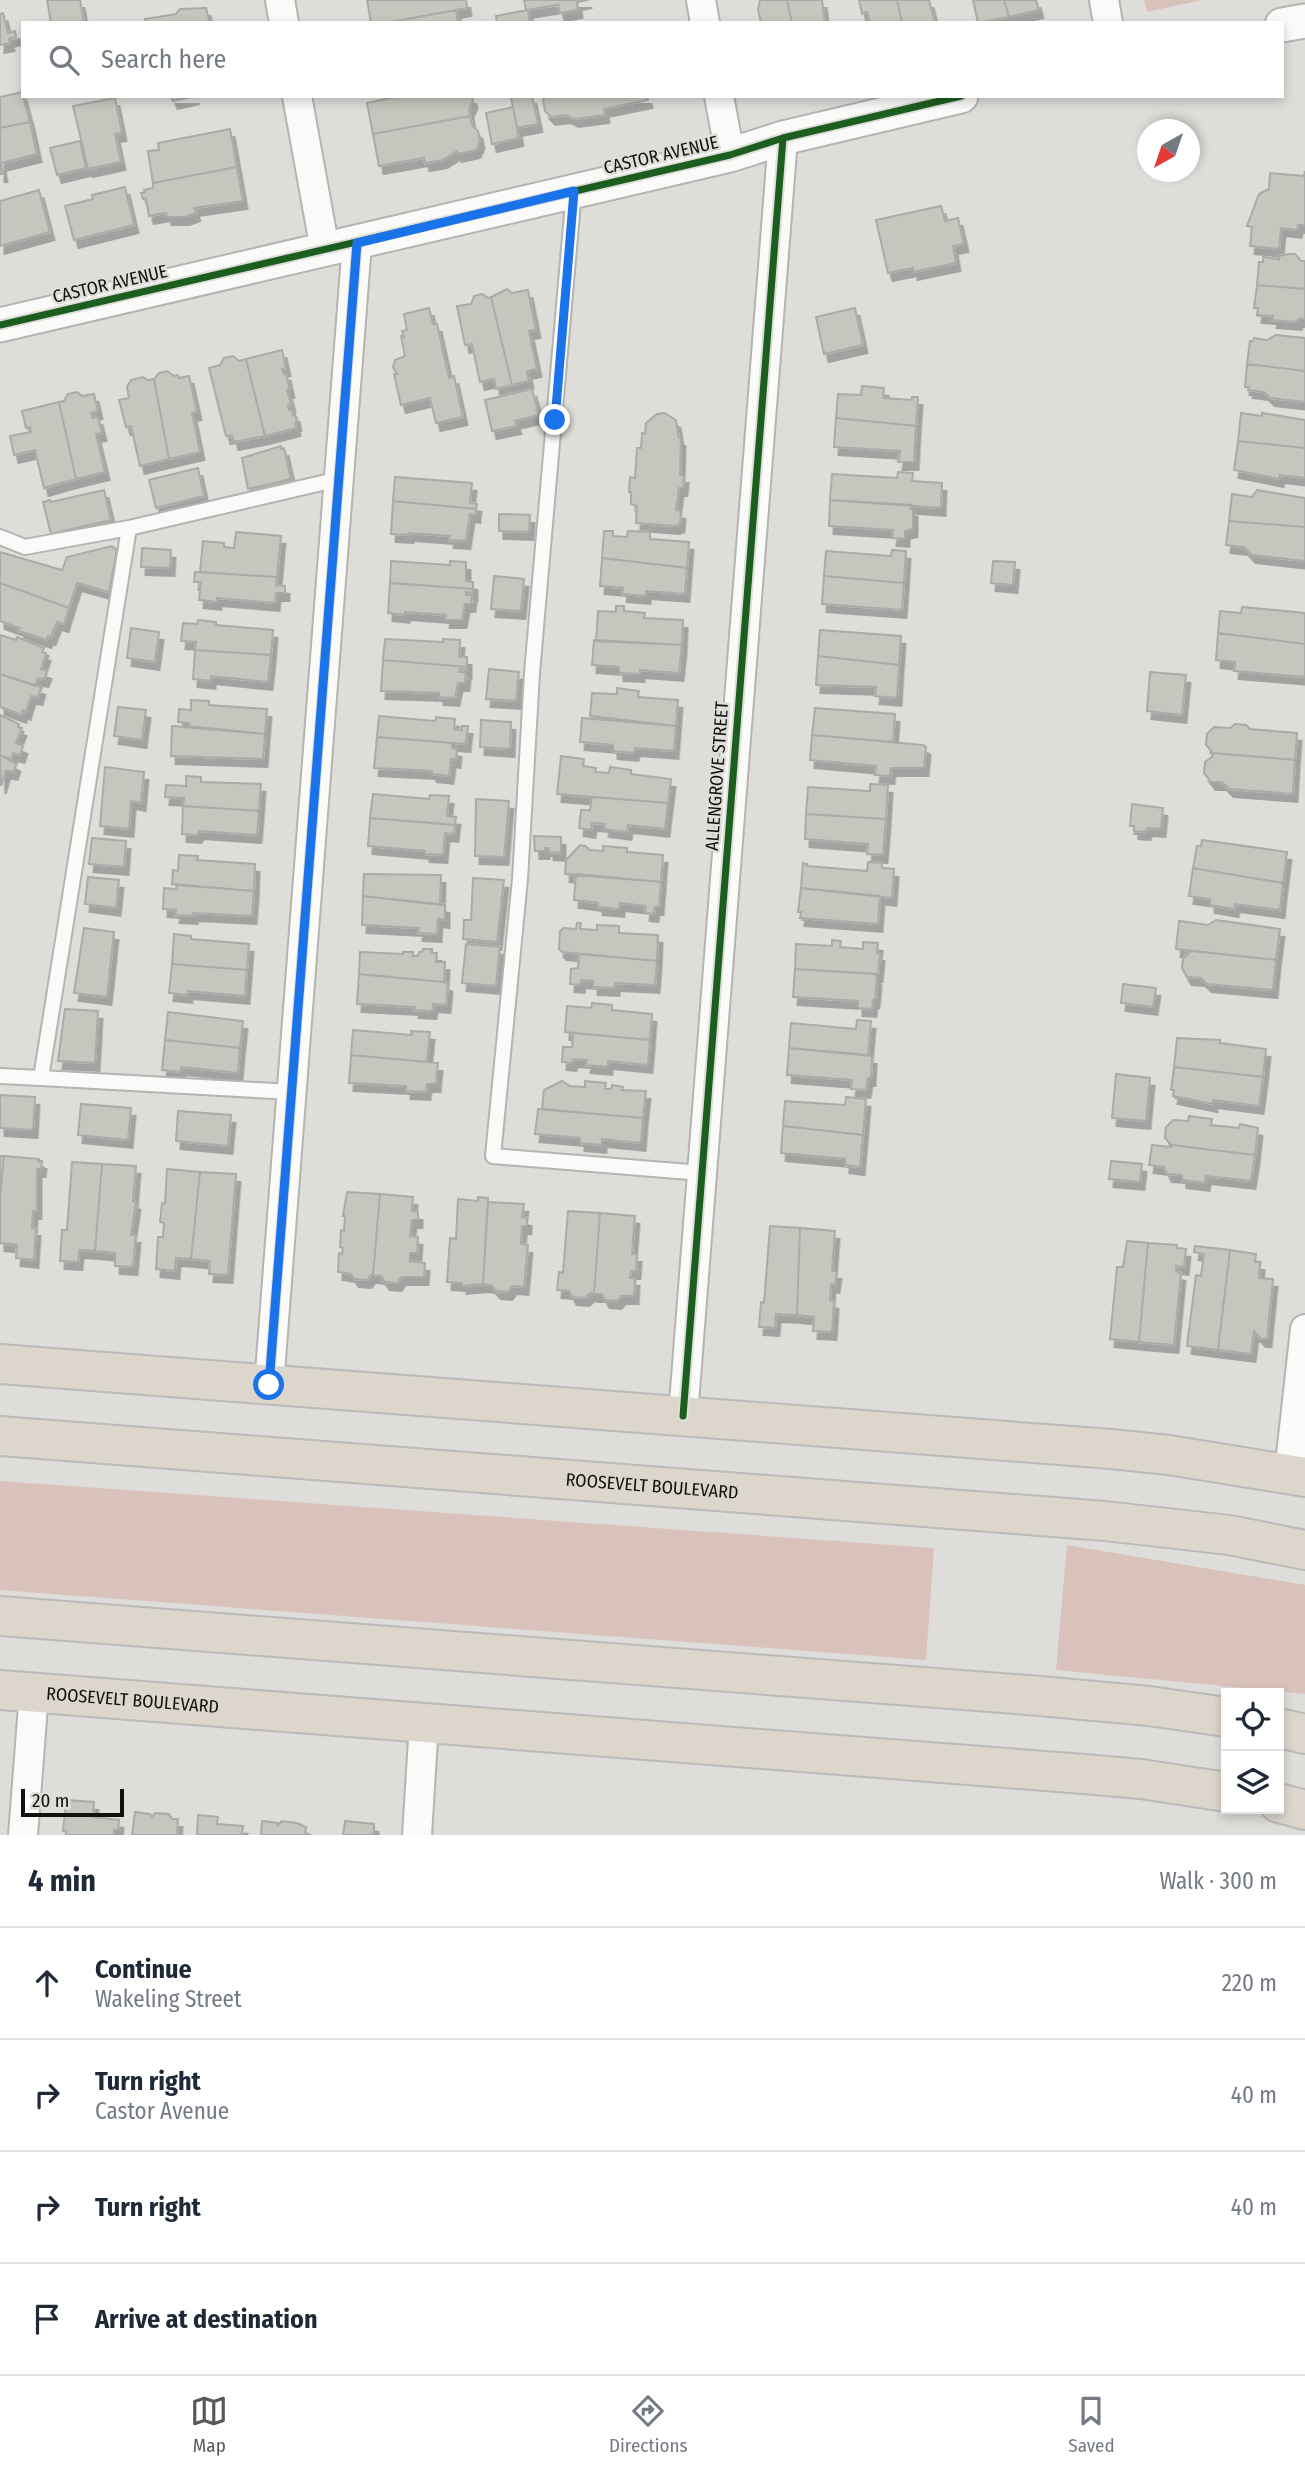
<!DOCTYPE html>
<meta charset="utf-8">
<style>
:root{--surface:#fff;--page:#f2f2f3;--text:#1f2937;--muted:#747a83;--line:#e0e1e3;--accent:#595856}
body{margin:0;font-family:"Fira Sans Condensed",sans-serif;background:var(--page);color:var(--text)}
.controls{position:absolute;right:21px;bottom:21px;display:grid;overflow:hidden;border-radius:0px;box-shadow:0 4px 10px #0003}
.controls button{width:63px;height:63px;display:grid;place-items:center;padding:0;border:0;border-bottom:2px solid var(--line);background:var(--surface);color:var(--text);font:35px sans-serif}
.compass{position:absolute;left:1137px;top:119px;width:63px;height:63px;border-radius:50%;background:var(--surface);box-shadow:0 4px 10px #0003;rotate:220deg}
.scale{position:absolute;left:21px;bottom:18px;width:103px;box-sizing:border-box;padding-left:7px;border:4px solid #11110f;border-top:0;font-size:19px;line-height:24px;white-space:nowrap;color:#11110f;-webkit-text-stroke:5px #dfded9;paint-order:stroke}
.stop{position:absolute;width:21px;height:21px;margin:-16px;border:5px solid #1a73e8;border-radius:50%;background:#fff}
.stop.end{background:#1a73e8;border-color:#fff;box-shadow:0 2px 7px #0008}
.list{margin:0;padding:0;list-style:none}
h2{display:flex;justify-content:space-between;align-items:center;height:91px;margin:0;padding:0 28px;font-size:30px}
h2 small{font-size:23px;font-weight:400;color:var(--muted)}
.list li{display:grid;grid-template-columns:46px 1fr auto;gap:21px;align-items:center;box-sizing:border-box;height:112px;padding:0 28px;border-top:2px solid var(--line)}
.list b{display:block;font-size:26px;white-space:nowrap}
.list p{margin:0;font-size:23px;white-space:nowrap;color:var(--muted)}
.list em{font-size:23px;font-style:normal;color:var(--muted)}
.icon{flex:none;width:38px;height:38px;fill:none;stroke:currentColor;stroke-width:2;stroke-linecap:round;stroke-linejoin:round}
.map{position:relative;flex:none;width:1305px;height:1835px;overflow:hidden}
.search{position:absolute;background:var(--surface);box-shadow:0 4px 10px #0003;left:21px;right:21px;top:21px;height:77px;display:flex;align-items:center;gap:18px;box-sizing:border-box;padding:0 24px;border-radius:0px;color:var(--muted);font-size:26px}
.sheet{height:539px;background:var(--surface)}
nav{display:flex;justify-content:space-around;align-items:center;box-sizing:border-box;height:98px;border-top:2px solid var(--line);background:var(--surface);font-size:19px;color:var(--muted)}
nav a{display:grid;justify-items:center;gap:4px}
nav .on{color:var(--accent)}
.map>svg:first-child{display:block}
</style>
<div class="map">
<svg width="1305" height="1835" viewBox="0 0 1305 1835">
<defs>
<filter id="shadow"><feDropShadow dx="4.5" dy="8" stdDeviation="0" flood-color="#0004"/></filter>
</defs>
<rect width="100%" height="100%" fill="#deddda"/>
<path fill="#d9c2bb" d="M1144,0H1202L1147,12Z
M0,1481L934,1548L926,1660L0,1590Z
M1067,1545L1305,1585V1694L1056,1670Z"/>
<path fill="#c4c7bd" stroke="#aaaaa8" stroke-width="2" filter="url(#shadow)" d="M47,0H80L84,22L51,23Z
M367,0H466L467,8L386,23H371Z
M524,0H588L577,2L578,10L560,13L558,5L526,10Z
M760,0H787L792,23H761L758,9Z
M787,0H822L825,23H792Z
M859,0H897L902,23H867L870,22L867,12L862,14Z
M897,0H929L935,23H902Z
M973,0H1004L1009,17L978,23Z
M1004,0H1036L1039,10L1009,17Z
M206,8L210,23H145V19L176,14L180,9Z
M456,10L458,23H386Z
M528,10L530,23H497L496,16Z
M3,13L8,33L15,31L16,37L9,39L10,43L0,45V14Z
M22,92L30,122L0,128V97Z
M171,96H195L173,101Z
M399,96H472L473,101L469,109L470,116L373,134L367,103Z
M532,96L538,124L517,128L511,97Z
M545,96H647L648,100L604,109L605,115L574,119L566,115L551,117L545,111L543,100Z
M115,98L122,133L115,134L121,162L88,169L73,106Z
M513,107L519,138L492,144L486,113Z
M470,116L472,125L478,131L480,141L476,150L457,154V151L443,160L425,163L424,158L379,166L373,134Z
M30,122L37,154L1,163L3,174H0V128Z
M230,129L237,167L153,183L148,151L159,150L158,143Z
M80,141L86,168L57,175L50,148Z
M237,167L243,201L194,208L196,213L185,217H167L166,213L149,216L146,198L143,199L141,193H145L144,190L153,188V183Z
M1305,171V225H1298L1297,230L1281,228L1279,249L1250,246L1252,227L1247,226L1259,194L1269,189L1270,173L1304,176Z
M125,187L134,225L74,240L65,206L93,199L92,195Z
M39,190L50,232L0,246V201Z
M941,206L945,221L958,218L964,244L953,246L956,263L913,272V268L888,273L876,220Z
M1289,254H1295L1301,261H1305V289L1257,285L1259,262H1263V257L1279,259V256Z
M1257,285L1305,289V319H1298L1297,322L1272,320L1273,316L1257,315L1258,308H1254Z
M507,289L512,293L528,290L536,330L529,331L537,369L527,371L529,381L512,385L491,297Z
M482,294L488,298L491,297L512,385L496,389L494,379L480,382L472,344L465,345L457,306L471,304L474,296Z
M429,308L433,324H437L449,378L454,376L463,417L436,423L430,398L401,405L394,374H397L393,367L395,360L405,356L401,336L404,337L402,331L407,330L404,314Z
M855,308L863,345L824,354L816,317Z
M1276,335L1305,338V371L1247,364L1250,341H1253L1254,338L1267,340Z
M282,350L286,368L282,369L284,374L286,373L290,390H287L291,404L288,405L289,410L292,409L293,415L295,414L297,423L295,424L296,428L265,436L246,359Z
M233,356L239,361L246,359L265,436L234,442L232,435L226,436L209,368L220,365L224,358Z
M1247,364L1305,371V402L1270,398L1264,392L1248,390L1249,387H1245Z
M167,371L174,376L178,375L179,378L189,376L197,412L192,413L200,452L169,459L154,379L159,373Z
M143,377L148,380L154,379L169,459L140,466L131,426L126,427L119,400L129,398L127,387L131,380Z
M862,386L884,388L883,398L912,400V397H918L916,426L836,418L838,394L861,395Z
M532,389L539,415L515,421L517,426L492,431L485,400Z
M77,392L82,396L94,394L98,411L91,413L93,418L98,417L102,433L96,434L105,472L76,479L59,402L64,401L68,394Z
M59,402L76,479L44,488L35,450L14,455L10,436L31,432L30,427L26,428L22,411Z
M665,413L676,420L679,438H681L680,475H684L683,488H679L676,510L681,511L680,524L675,526L636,523L637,506L631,504V492H629L630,477L635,478L637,448H641L642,433L645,434L646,423L657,414Z
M1241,413L1262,416V413L1305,420V448L1238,441Z
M836,418L916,426L914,462H898L900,451L834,447Z
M1238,441L1305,448V478L1280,475L1279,479L1234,470Z
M281,446V449L284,448L291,479L248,489L242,458Z
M198,468L204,496L156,508L149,480Z
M898,472L913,473L912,481L942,483L941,508L830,500L832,474L897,478Z
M395,477L472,483L470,503L477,504L476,509L393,501Z
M104,490L111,520L51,534L43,502L50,500L51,502Z
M1257,490L1305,498V527L1229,521L1232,494L1252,497Z
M830,500L911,505L910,509H913V529L905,531V539L892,538L893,530L829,526Z
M393,501L476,509V515L470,514L466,541L449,540L450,536L409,533V535L391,534Z
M499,514L530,515L529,532L499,531Z
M1229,521L1305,527V561L1251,555L1244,547L1226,545Z
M604,531H613V536L627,537L628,531L650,532V539L689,542L687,568L602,558Z
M236,532L281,536L277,577L200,572L203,541L224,543V547L234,548Z
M112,546L117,550L109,592L77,583L69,608L0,583V552L62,570L67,557Z
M142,548L171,550L170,568L141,567Z
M892,550L906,551L904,583L824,576L826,551L891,556Z
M602,558L687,568L685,594L646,591V596L622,594L623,588L600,586Z
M391,561L450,565V561L466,562V581L473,582V589L390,583Z
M993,561L1015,562L1013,585L991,583Z
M195,572L277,577L276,585L285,586V593H276L275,603L217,598V602L199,600L201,582H194Z
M494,576L524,579L521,611L491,609Z
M824,576L904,583L902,610L822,604Z
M0,583L69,608L64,624L57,622L51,637L48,636L47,640L19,631L20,628L0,621Z
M390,583L473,589V593L466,592V595H472L471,604H465L462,620H445L446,615L405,612V615L388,613Z
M616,606H624V611L645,613L644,618L683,620L682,645L596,641L598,611L616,612Z
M1242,607L1305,613V644L1218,633L1220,611L1241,613Z
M198,620L216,622V625L273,630L271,655L195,650L196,642L181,641L183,623L197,624Z
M131,628L159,632L155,662L127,658Z
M820,630L901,636L899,665L818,656Z
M1218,633L1305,644V677L1234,671L1235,662L1216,660Z
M0,635L16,640L17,637L44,648L42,652L46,653L41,669L47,671L44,679L38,678L35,686L0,674Z
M385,639L443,642V639L460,640L459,657H467V667L383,660Z
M594,640L682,645L679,673L640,670V674L619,673V667L592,665Z
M195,650L271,655L268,682L211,676V681L193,679Z
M818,656L899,665L897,698L875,696L876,687L816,685Z
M383,660L467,667V670L460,669L459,672H466L465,683H458L455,698L439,697V693L381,691Z
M489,669L519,672L516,701L486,699Z
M1150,672L1186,675L1182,715L1147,711Z
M0,674L41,687L38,697L31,696L26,712L23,710L22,715L0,707Z
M617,688L639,691L638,697L678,700L676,726L590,716L592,693L617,694Z
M191,700L209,701V705L267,709L265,734L189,726V723L178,722L179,709L191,710Z
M118,707L146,710L142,740L114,736Z
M815,708L895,714L893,742L812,735Z
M0,715L19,724L18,727L22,728L16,743L23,746L20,755L13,753L11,759L0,755Z
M379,716L435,721L436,717L455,719L454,729L462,730V726H468L466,744L377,737Z
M582,718L676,726L674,751L635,748L634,753L613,751V745L580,742Z
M481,720L511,722L510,749L480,747Z
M1235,724L1246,725L1250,729L1297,733L1295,760L1213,753L1206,745L1207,734L1214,727L1230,728Z
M172,726L265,734L263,759L171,756Z
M812,735L923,745L926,747L924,768H891L890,776L875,775L876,766L810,760Z
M377,737L452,743V748L457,749L456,760L451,759L449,776L432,774V771L374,768Z
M1213,753L1295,760L1293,794L1229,789L1222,782H1211L1204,773L1205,762L1212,757Z
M0,755L16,764L13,772L6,770L1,786Z
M561,756L584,759L583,766L596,768L595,772L609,773L610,767L631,770V774L671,779L668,803L557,794Z
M105,767L144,772L141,803L131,801L129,829L100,826Z
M186,776L201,777V782L261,784L259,811L183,806L184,798L165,797L166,785L186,786Z
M870,784L888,785L886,819L806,814L808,787L870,791Z
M373,794L429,799L430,795L449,796L447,816L456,817L455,825L370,818Z
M592,797L668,803L665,829L628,825L627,832L604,829L605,824L592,823L591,830L579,828L581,810H590Z
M476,799L509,801L504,857L475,856Z
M1132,804L1163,808L1161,829L1147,828L1146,832L1134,831V826H1130Z
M183,806L259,811L257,835L199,831L197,835L182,834Z
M806,814L886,819L883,855L867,854L868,844L805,839Z
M370,818L455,825L454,834L445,833L443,855L425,854V851L368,846Z
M534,836L561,837V853L549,852V848H545V851H535Z
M92,838L126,841L124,867L89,864Z
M1202,840L1287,852L1283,883L1193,868L1197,846H1201Z
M580,845L585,846L590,850L603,851V846L627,848V852L663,855L661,882L565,874L566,860Z
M179,855L198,856L197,860L255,864L254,891L172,884L173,870L178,871Z
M868,862L882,863V868L894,869L892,898L801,888L803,863L807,864V866L867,871Z
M1193,868L1283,883L1280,910L1235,904L1234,909L1210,905V899L1189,896Z
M364,874L441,875L440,905L363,896Z
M576,874L661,882L659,907H655L654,914L645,913L646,906L620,903V909L598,907V903L574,900Z
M88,877L119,880L116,908L85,904Z
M473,878L504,880L497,942L463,939L464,920H471Z
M177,885L254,891L252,916L193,913V916L175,915L176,910L163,909L164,888L176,889Z
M801,888L880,896L878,924L800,918L801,912H798Z
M363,896L445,905V920L438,919L437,934L418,933L419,928L362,925Z
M1216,920L1280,929L1276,960L1176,949L1179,921L1208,925Z
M577,923H581L580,929L597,930V925L619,926V933L658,935L657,961L562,952L559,949L560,931L564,928L576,929Z
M84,928L114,932L107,997L74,993Z
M174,934L191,936V939L249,944L247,970L172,964Z
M832,940L841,941L840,947L863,949V942L878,943L877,953H880L878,974L795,969L796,944L832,946Z
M466,944L500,947L496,986L462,983Z
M423,949H432V953H437L436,962H445L444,982L359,974L360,952L403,954V952H413V956H418L419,952H422Z
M1191,951L1276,960L1273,990L1207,984L1201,978L1187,977L1182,968L1183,959Z
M579,954L657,961L655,985L615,983V988L593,987V981L581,980L580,985L570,984L571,969L578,968Z
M172,964L247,970L245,996L188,991V995L169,993Z
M795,969L875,974L877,978L875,1000H873L872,1009L858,1008V1001L793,997Z
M359,974L444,982L448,984L446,1005L433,1004L432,1011L414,1010L415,1007L357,1004Z
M1123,984L1156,988L1153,1007L1121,1003Z
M592,1003L612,1005V1010L652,1014L650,1040L565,1032L567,1006L591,1008Z
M65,1009L98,1011L95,1063L58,1061Z
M168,1012L243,1021L240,1048L165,1040Z
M857,1020L871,1021L868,1055L789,1048L791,1023L856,1029Z
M353,1030L412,1035L411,1031L430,1032L427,1062L351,1055Z
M573,1033L650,1040L648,1065L608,1061V1067L586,1065L587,1060L573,1059L572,1063L562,1062L563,1047H572Z
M1177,1038L1220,1040V1043L1266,1049L1263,1077L1174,1067Z
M165,1040L240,1048L238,1073L181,1067L180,1072L162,1070Z
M789,1048L872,1056L871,1078H868L866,1090L851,1089L852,1080L787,1075Z
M351,1055L438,1063L436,1084H427L426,1092L406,1091V1086L349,1083Z
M1174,1067L1263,1077L1259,1106L1213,1100V1104L1173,1096L1174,1090H1171Z
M1116,1074L1150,1078L1146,1121L1112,1118Z
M562,1081L570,1086L585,1087V1081L606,1083L605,1089H611L612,1085L623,1087L622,1090L646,1091L643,1118L542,1109L544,1090Z
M0,1095L35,1097L33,1130L0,1128Z
M846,1097L866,1099L863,1135L783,1126L785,1101L845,1105Z
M81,1104L131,1108L128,1140L78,1135Z
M538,1109L643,1118L641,1143L602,1139V1145L580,1143V1138L535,1134Z
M178,1111L231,1115L228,1146L176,1141Z
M1189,1116L1212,1119L1211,1125L1239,1128L1240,1124L1258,1128L1255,1155L1171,1145L1165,1138L1166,1127L1173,1120L1188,1121Z
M783,1126L863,1135L860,1167L845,1165V1159L781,1153Z
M1152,1145L1171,1147V1145L1255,1155L1251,1181L1206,1176L1205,1183L1182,1180V1175L1167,1174L1164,1167L1149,1165Z
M0,1156H4L0,1197Z
M4,1156L39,1159L38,1161H42L41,1169H37V1211H33L32,1228H36L34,1260L16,1258L17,1245L0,1243V1197Z
M1111,1161L1142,1164L1140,1182L1109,1179Z
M72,1162L102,1164L95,1251L79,1250L78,1262L60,1261L62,1230H67Z
M102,1164L136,1166L133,1201L136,1202L131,1235H136L133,1267L115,1266V1253L95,1251Z
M167,1169L200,1172L191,1259L176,1258L175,1271L156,1269L158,1237H163L164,1223L160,1222L162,1203L165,1204Z
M200,1172L236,1174L228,1275L209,1274L210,1261L191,1259Z
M347,1192L380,1194L373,1275H371L367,1280L354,1279L351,1274L338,1272L339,1253L342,1254L343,1248L340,1247L341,1230L344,1231L345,1216H343Z
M380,1194L413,1197L412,1211L418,1212V1220H412L410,1236L418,1237L417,1253H410V1261L425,1263L424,1277H401L397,1283L385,1282L381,1276L373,1275Z
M478,1197L488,1198L483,1284L462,1286V1283L447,1282L450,1238L456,1239L458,1199L478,1201Z
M488,1202L524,1204L522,1217L527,1218V1226H522L521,1244L528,1245L524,1287L512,1286L508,1292L496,1291L491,1285L483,1284Z
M568,1211L600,1213L594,1294L590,1293L585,1298L572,1297L569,1291L557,1290L559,1272L563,1273Z
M600,1213L635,1216L632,1254H637L636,1271H631L630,1278H635L634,1296H621L617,1301L605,1300L602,1294H594Z
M770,1226L800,1228L797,1315L776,1314L775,1328L759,1327L761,1302L764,1303Z
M800,1228L835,1231L832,1271H837L835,1285L831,1284L830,1300L834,1301L832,1332L813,1331L814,1317L797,1315Z
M1127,1241L1148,1243L1139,1342L1110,1339L1117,1267H1123Z
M1148,1243L1177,1245V1248L1186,1249L1184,1267L1176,1266V1272L1181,1273L1174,1345L1139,1342Z
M1195,1246L1230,1250L1218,1350L1187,1346L1196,1275L1201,1276L1204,1254L1194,1252Z
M1230,1250L1256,1254L1255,1262H1260L1259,1278L1273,1279L1267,1339H1261L1254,1331L1251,1354L1218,1350Z
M66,1800L94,1802L93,1817L119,1820L118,1830H114V1835H66V1831H63Z
M135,1812L150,1814L152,1817L155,1813L169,1814L172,1819H178L177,1835H132Z
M198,1815L218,1817L217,1824L243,1826L242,1835H197Z
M262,1821L278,1823V1825L282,1821L297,1823L306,1827L305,1835H261Z
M345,1821L374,1824V1833L371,1835H343Z"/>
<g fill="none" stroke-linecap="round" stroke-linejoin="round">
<defs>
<path id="service" d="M574,191L532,673L520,879L493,1156L702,1173
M129,528L339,479
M0,537L25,547L129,528L41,1078L0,1076
M41,1078L292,1092"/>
<path id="minor" d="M280,0L284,23
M701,0L705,23
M1104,0L1108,23
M297,96L325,250
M719,96L730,155
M269,1385L357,243
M683,1416L783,138
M1289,1473L1305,1329
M23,1835L34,1693
M417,1835L424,1723"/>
<path id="tertiary" d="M1282,25L1305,21
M0,325L730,155L783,138L961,96"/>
<g id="trunk">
<path d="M0,1364L1111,1449L1169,1455L1305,1477"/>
<path id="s1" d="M0,1436L1105,1521L1229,1535L1305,1550"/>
<path d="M0,1616L1040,1696L1149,1706L1226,1717"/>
<path id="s2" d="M0,1690L1084,1774L1141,1779L1226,1792"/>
<path d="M1279,1728L1305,1734"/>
<path d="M1279,1803L1305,1810"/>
</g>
</defs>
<use href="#service" stroke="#b5b4b2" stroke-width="18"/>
<use href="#minor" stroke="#b5b4b2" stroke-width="32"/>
<use href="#tertiary" stroke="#b5b4b2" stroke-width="37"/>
<use href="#trunk" stroke="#babab8" stroke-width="42"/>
<use href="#service" stroke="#fafaf9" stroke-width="14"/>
<use href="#minor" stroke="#fafaf9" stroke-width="28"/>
<use href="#tertiary" stroke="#fafaf9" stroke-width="33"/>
<use href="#trunk" stroke="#ddd6cc" stroke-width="38"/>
<defs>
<path id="cycleway" d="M0,325L730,155L783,138L961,96
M269,1385L357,243
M683,1416L783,138"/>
</defs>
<use href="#cycleway" stroke="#dfded9" stroke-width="11"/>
<use href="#cycleway" stroke="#1b5e20" stroke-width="7"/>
</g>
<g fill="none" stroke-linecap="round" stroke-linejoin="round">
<path stroke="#1a73e8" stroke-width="9" d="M269,1385L357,243L574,191L555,420"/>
</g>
<g text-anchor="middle" stroke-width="5" stroke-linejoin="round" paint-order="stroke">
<g font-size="18" fill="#11110f" stroke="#dfded9">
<text transform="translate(661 155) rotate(-13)" y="6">CASTOR AVENUE</text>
<text transform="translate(110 284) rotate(-13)" y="6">CASTOR AVENUE</text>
<text transform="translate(717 776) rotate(-86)" y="6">ALLENGROVE STREET</text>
<text dy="6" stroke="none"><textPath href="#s1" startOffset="654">ROOSEVELT BOULEVARD</textPath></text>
<text dy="6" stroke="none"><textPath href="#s2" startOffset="133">ROOSEVELT BOULEVARD</textPath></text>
</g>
</g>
</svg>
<div class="controls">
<button><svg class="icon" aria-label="locate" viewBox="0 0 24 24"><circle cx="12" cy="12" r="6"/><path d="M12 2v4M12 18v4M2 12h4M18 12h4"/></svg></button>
<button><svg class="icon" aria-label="layers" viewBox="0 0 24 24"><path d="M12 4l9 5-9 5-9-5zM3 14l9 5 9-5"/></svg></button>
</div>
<svg class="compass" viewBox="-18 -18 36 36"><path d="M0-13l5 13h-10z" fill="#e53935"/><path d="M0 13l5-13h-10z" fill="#747a83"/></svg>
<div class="scale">20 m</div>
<div class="stop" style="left:269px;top:1385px"></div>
<div class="stop end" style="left:555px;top:420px"></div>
<div class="search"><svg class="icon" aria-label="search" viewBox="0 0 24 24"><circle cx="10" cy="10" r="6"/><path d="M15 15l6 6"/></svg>Search here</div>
</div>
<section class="sheet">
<h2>4 min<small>Walk · 300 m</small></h2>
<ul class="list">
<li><svg class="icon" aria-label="ahead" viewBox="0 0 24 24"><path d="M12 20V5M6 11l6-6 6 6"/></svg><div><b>Continue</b><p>Wakeling Street</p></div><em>220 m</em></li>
<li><svg class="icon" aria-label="right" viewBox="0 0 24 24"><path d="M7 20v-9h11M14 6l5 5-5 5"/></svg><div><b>Turn right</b><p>Castor Avenue</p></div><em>40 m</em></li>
<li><svg class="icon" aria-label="right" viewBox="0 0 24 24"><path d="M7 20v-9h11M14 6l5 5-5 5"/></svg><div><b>Turn right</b></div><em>40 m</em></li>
<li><svg class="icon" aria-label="arrive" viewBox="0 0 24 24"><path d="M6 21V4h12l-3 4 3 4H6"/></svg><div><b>Arrive at destination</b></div></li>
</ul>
</section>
<nav>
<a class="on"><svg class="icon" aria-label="map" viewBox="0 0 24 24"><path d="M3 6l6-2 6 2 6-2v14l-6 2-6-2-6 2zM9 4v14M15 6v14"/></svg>Map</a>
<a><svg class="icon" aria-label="directions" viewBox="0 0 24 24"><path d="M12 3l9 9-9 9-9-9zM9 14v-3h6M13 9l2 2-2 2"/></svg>Directions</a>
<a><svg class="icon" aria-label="saved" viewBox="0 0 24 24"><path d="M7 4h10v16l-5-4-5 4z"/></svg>Saved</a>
</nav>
